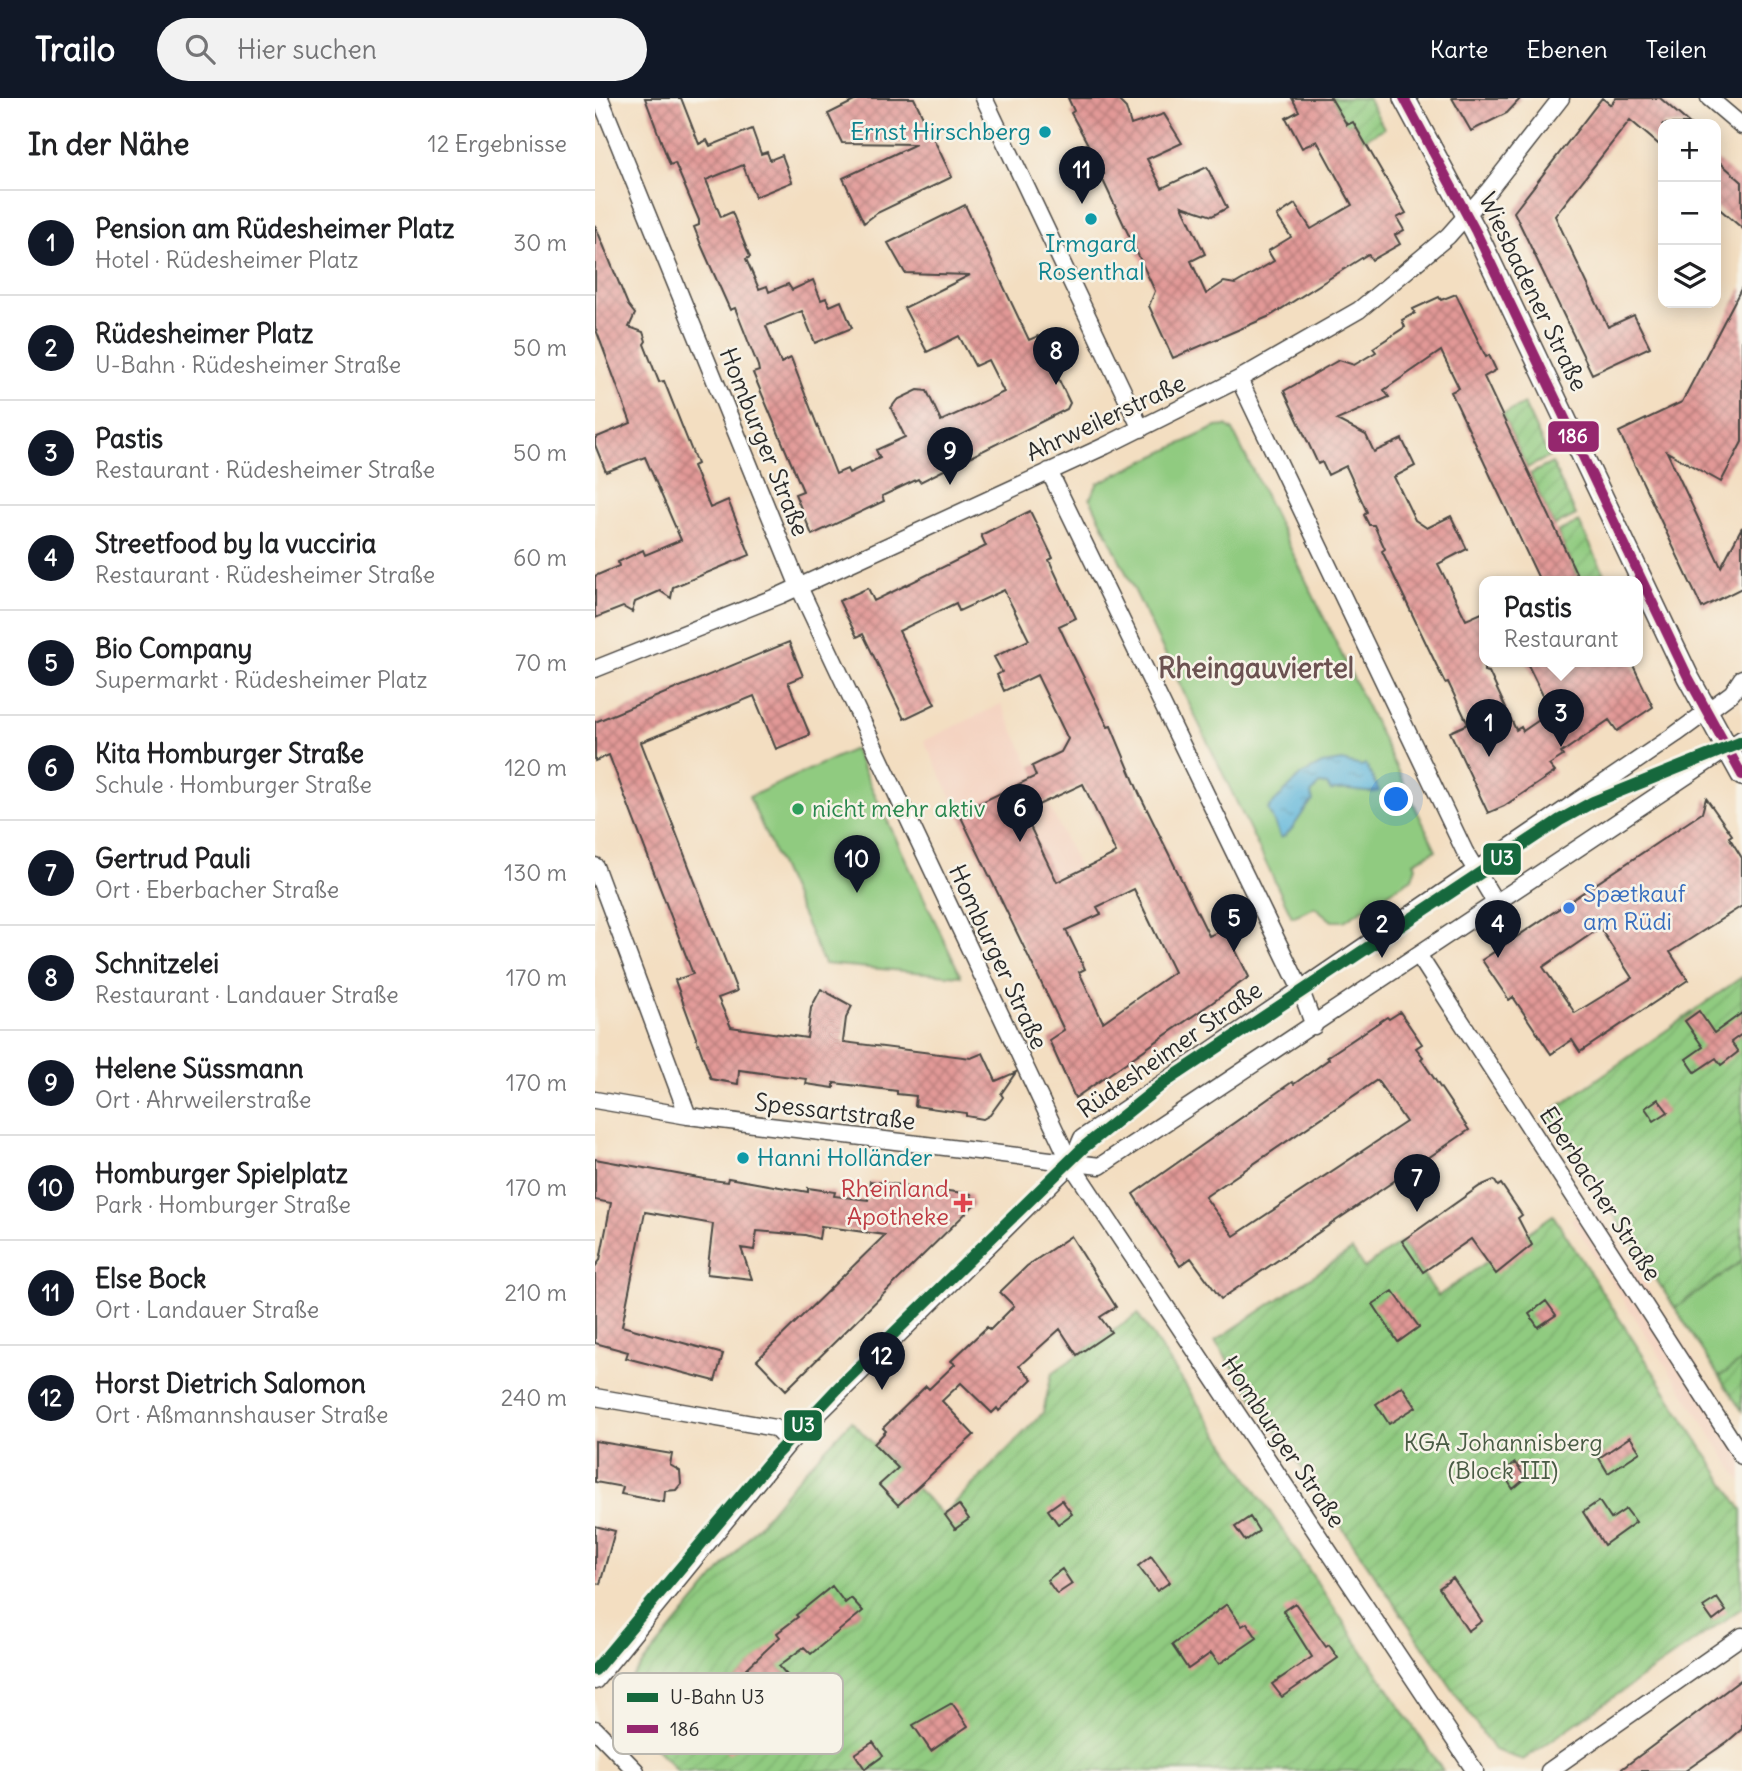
<!DOCTYPE html>
<html lang="de">
<meta charset="utf-8">
<style>
:root{--surface:#fff;--page:#f2f2f2;--text:#202124;--muted:#757577;--line:#e0e0e0;--accent:#111827}
body{margin:0;font-family:Delius,sans-serif;background:var(--page);color:var(--text)}
.controls{position:absolute;right:21px;top:21px;display:grid;overflow:hidden;border-radius:14px;box-shadow:0 4px 18px #0003}
.controls button{width:63px;height:63px;display:grid;place-items:center;padding:0;border:0;border-bottom:2px solid var(--line);background:var(--surface);color:var(--text);font:35px sans-serif}
.you{position:absolute;left:802px;top:702px;width:24px;height:24px;margin:-18px;border:5px solid #fff;border-radius:50%;background:#1a73e8;box-shadow:0 0 0 10px #1a73e833}
.badge{display:grid;place-items:center;width:46px;height:46px;border-radius:50%;background:var(--accent);color:#fff;font-size:23px;font-weight:700}
.pin{position:absolute;translate:-50% -58px;filter:drop-shadow(0 2px 4px #0008)}
.pin::after{content:'';position:absolute;top:37px;width:24px;height:21px;background:inherit;clip-path:polygon(0 0,100% 0,50% 100%)}
.popup{position:absolute;left:884px;top:478px;width:164px;height:91px;box-sizing:border-box;display:grid;place-content:center;border-radius:14px;background:var(--surface);filter:drop-shadow(0 2px 5px #0005);font-size:23px;white-space:nowrap;color:var(--muted)}
.popup b{font-size:26px;color:var(--text)}
.popup::after{content:'';position:absolute;left:50%;top:100%;margin-left:-14px;border:14px solid transparent;border-top-color:var(--surface)}
.list{margin:0;padding:0;list-style:none}
h2{display:flex;justify-content:space-between;align-items:center;height:91px;margin:0;padding:0 28px;font-size:30px}
h2 small{font-size:23px;font-weight:400;color:var(--muted)}
.list li{display:grid;grid-template-columns:46px 1fr auto;gap:21px;align-items:center;box-sizing:border-box;height:105px;padding:0 28px;border-top:2px solid var(--line)}
.list b{display:block;font-size:26px;white-space:nowrap}
.list p{margin:0;font-size:23px;white-space:nowrap;color:var(--muted)}
.list em{font-size:23px;font-style:normal;color:var(--muted)}
.icon{flex:none;width:38px;height:38px;fill:none;stroke:currentColor;stroke-width:2;stroke-linecap:round;stroke-linejoin:round}
.map{position:relative;flex:none;width:1147px;height:1673px;overflow:hidden}
header{display:flex;align-items:center;gap:42px;box-sizing:border-box;height:98px;padding:0 35px;background:var(--accent);color:#fff}
header strong{font-size:33px}
nav{display:flex;gap:38px;margin-inline-start:auto;font-size:24px}
.search{width:490px;height:63px;background:var(--page);display:flex;align-items:center;gap:18px;box-sizing:border-box;padding:0 24px;border-radius:38px;color:var(--muted);font-size:26px}
main{display:flex}
aside{flex:1;background:var(--surface)}
.map>svg:first-child{display:block}
</style>
<header>
<strong>Trailo</strong>
<div class="search"><svg class="icon" aria-label="search" viewBox="0 0 24 24"><circle cx="10" cy="10" r="6"/><path d="M15 15l6 6"/></svg>Hier suchen</div>
<nav><a>Karte</a><a>Ebenen</a><a>Teilen</a></nav>
</header>
<main>
<aside>
<h2>In der Nähe<small>12 Ergebnisse</small></h2>
<ul class="list">
<li><span class="badge">1</span><div><b>Pension am Rüdesheimer Platz</b><p>Hotel · Rüdesheimer Platz</p></div><em>30 m</em></li>
<li><span class="badge">2</span><div><b>Rüdesheimer Platz</b><p>U-Bahn · Rüdesheimer Straße</p></div><em>50 m</em></li>
<li><span class="badge">3</span><div><b>Pastis</b><p>Restaurant · Rüdesheimer Straße</p></div><em>50 m</em></li>
<li><span class="badge">4</span><div><b>Streetfood by la vucciria</b><p>Restaurant · Rüdesheimer Straße</p></div><em>60 m</em></li>
<li><span class="badge">5</span><div><b>Bio Company</b><p>Supermarkt · Rüdesheimer Platz</p></div><em>70 m</em></li>
<li><span class="badge">6</span><div><b>Kita Homburger Straße</b><p>Schule · Homburger Straße</p></div><em>120 m</em></li>
<li><span class="badge">7</span><div><b>Gertrud Pauli</b><p>Ort · Eberbacher Straße</p></div><em>130 m</em></li>
<li><span class="badge">8</span><div><b>Schnitzelei</b><p>Restaurant · Landauer Straße</p></div><em>170 m</em></li>
<li><span class="badge">9</span><div><b>Helene Süssmann</b><p>Ort · Ahrweilerstraße</p></div><em>170 m</em></li>
<li><span class="badge">10</span><div><b>Homburger Spielplatz</b><p>Park · Homburger Straße</p></div><em>170 m</em></li>
<li><span class="badge">11</span><div><b>Else Bock</b><p>Ort · Landauer Straße</p></div><em>210 m</em></li>
<li><span class="badge">12</span><div><b>Horst Dietrich Salomon</b><p>Ort · Aßmannshauser Straße</p></div><em>240 m</em></li>
</ul>
</aside>
<div class="map">
<svg width="1147" height="1673" viewBox="0 0 1147 1673">
<defs>
<pattern id="garden-furrows" width="10" height="10" patternUnits="userSpaceOnUse" patternTransform="scale(1.75)"><rect width="10" height="10" fill="#90cb80"/><path d="M-1 1l2-2M0 10L10 0M9 11l2-2" fill="none" stroke="#7cae6f"/></pattern>
<pattern id="water-ripples" width="26" height="14" patternUnits="userSpaceOnUse" patternTransform="scale(1.75)"><rect width="26" height="14" fill="#5db6db"/><path d="M2 4q2-2 4 0t4 0M15 11q2-2 4 0t4 0" fill="none" stroke="#4d94b2"/></pattern>
<pattern id="building-cross-hatch" width="8" height="8" patternUnits="userSpaceOnUse" patternTransform="scale(1.75)"><rect width="8" height="8" fill="#e29997"/><path d="M0 0l8 8M0 8l8-8" fill="none" stroke="#b77d7b"/></pattern>
</defs>
<rect width="100%" height="100%" fill="#f7f3e8"/>
<filter id="ink" filterUnits="userSpaceOnUse"><feTurbulence type="fractalNoise" baseFrequency=".0143" numOctaves="2"/><feDisplacementMap in="SourceGraphic" scale="14" xChannelSelector="R" yChannelSelector="G"/><feConvolveMatrix kernelMatrix="1 2 1 2 8 2 1 2 1" color-interpolation-filters="sRGB"/></filter>
<filter id="wash" filterUnits="userSpaceOnUse"><feTurbulence type="fractalNoise" baseFrequency=".00686" numOctaves="4" result="noise"/><feDisplacementMap in="SourceGraphic" scale="28" xChannelSelector="R" yChannelSelector="G"/><feGaussianBlur stdDeviation="1.57" result="paint"/><feColorMatrix in="noise" values="0 0 0 0 0 0 0 0 0 0 0 0 0 0 0 0 0 1.4 0 .05"/><feComposite in="paint" operator="in"/></filter>
<g filter="url(#wash)">
<rect width="100%" height="100%" fill="#f3dec1"/>
<path fill="#f4d3c1" d="M406,606L506,816L430,852L329,643Z
M999,1107L1147,1337V1385L976,1121Z"/>
<path fill="#90cb80" stroke="#5e7b56" stroke-width="2" d="M631,328L638,333L663,383L841,752L819,764L821,768L817,780L749,823H737L720,809L697,819L495,400L503,385L621,329Z
M259,651L266,667L366,878L229,866L154,699Z
M1147,1163V1263L1124,1279L1080,1210Z"/>
<path fill="url(#garden-furrows)" stroke="#5e7b56" stroke-width="2" d="M736,0H773L789,30L768,42L758,24L752,27Z
M929,306L954,359L932,370L907,317Z
M957,365L981,417L959,428L935,376Z
M984,424L1009,475L985,483L962,434Z
M1147,879V1163L1080,1210L953,1016Z
M958,1117L1147,1412V1510L928,1662L899,1652L620,1243L757,1152L769,1170L806,1144L843,1198Z
M543,1216L848,1673H83L16,1604L201,1382L256,1323L348,1417L448,1315L457,1275Z
M1147,1263V1313L1124,1279Z"/>
<path fill="url(#water-ripples)" stroke="#447083" stroke-width="2" d="M747,663L766,668L771,666L784,693C774,698 753,688 736,693L732,687L724,686L716,696L718,703C705,714 700,733 686,740L673,711L706,677L727,666Z"/>
<g id="blocks">
<path fill="url(#building-cross-hatch)" fill-rule="evenodd" d="M50,0H86L104,46L112,42L115,48L157,31L166,56L172,54L175,62L187,57L197,84L160,99L148,67L111,82L126,119L137,114L155,159L151,161L164,191L172,188L174,194L193,186L197,192L218,182L226,202L231,200L235,208L246,203L257,230L220,245L207,213L171,228L186,265L196,260L241,376L252,371L254,375L285,360L281,352L310,339L296,310L302,302L323,292L332,293L346,323L409,294L393,262L380,268L364,238L332,254L309,210L375,177L310,175L293,145L370,107L434,242L443,238L475,305L472,311L325,384L323,381L287,398L289,403L217,437L200,396L208,393L158,275L164,273L163,268L140,210L135,212L107,149L99,129L104,127V122L80,65L75,67Z
M265,0H319L357,79L282,115L269,125L248,80L321,46L247,45L233,16Z
M473,0H521L531,10L536,27L569,16L587,45L552,61L567,90L612,69L632,110L617,118L587,108L610,156L596,163L611,196L629,184L640,186L679,163L673,153L696,139L682,118L700,106L716,131L757,107L722,43L707,50L691,20L704,13L697,0H736L752,27L758,24L811,115L802,120L809,132L800,137L805,146L777,162L773,156L675,218L578,260L554,208L560,193L506,78L509,76L476,15L479,13Z
M857,0H926L912,15L876,33Z
M1007,0L1016,7L1021,0H1065L1095,26H1068V50L1035,22L960,118L1013,229L1039,217L1055,249L997,276L919,114Z
M1121,61L1147,84V130L1121,108Z
M0,127L33,207L40,216L34,229L48,234L51,243L49,246L64,284L69,283L102,366L98,368L115,410L133,402L155,457L78,489L76,500L65,493L40,504L37,514L28,509L0,520V478L24,468L23,464L48,452L50,457L86,442L50,359L11,374L0,347V340L36,325L0,229Z
M1147,189V344L1126,384L1072,354L1126,469L1147,429V490L1107,510L1024,334L1087,304Z
M861,196L891,259L894,257L901,272L889,279L985,483H945L856,294L864,290L846,253L789,292L794,299L742,322L771,337L779,354L807,341L820,368L799,379L820,422L832,430L856,418L872,451L843,466L871,522L889,514V573L894,574L921,632L926,629L928,633L956,614L931,563H1036L1058,609L1022,633L1014,622L966,655L968,658L954,667L960,674L909,708L893,715L855,634L873,626L853,584L850,585L787,453L790,451L779,427H774L769,417L772,414L751,368L733,377L727,364L723,366L689,293L744,262L759,267L781,254L778,250L810,229L807,222L820,215L818,211L844,199L846,202Z
M435,413L458,460L454,462L481,520L464,528L471,543L513,629L516,628L544,695L614,838L630,831L654,879L480,1000L454,942L469,932L364,715L441,678L437,668L466,654L473,641L442,577L409,593L402,577L407,574L399,559L434,542L409,492L364,513L361,505L304,533L340,606L309,621L268,536L262,539L244,503L273,490L279,503L391,448L386,437ZM488,686L521,755L462,784L428,714ZM539,791L579,874L508,924L484,874L490,871L471,832L506,816L502,809Z
M194,544L208,578L193,584L215,637L181,651L159,598L46,644L142,893L123,900L136,929L212,940L216,910L226,891L257,908L251,920L248,944L376,960L388,955L401,983L421,974L406,996L408,999L395,1017L388,1021L371,1018V1015L320,1008L321,998L302,996V993L239,985V990L211,986L212,981L144,972L143,986L116,981L80,882L98,876L14,657L0,663V624Z
M1111,700L1137,737L1134,739L1147,760V808L1075,854L1093,882L985,954L977,942L956,956L918,899L914,902L887,862L1107,715ZM1005,830L1037,880L980,915L948,869Z
M1104,913L1119,935L1147,915V936L1136,944L1143,954L1126,967L1121,960L1100,974L1091,961L1108,949L1090,923Z
M805,914L827,946L821,950L828,959L826,961L874,1032L626,1201L596,1160L585,1168L538,1096L697,984L699,986L734,961L732,959L792,919L794,921ZM782,982L811,1024L639,1138L610,1099Z
M1063,1001L1073,1014L1059,1023L1050,1010Z
M0,1061L109,1081L132,1084L133,1080L213,1094V1090L240,1094L239,1098L273,1102L275,1083L376,1096L379,1107L191,1292L162,1262L290,1137L226,1128L224,1141L210,1137L162,1133L159,1152L146,1150L157,1181L112,1176L118,1126L50,1114L27,1228L128,1256L120,1283L31,1260L33,1254L0,1245V1169L5,1162L16,1105L0,1102Z
M899,1082L903,1088L906,1086L927,1117L923,1120L937,1147L901,1176L876,1141L828,1174L807,1143L885,1088Z
M476,1138L521,1209L505,1219L516,1234L482,1257L465,1231L424,1268L437,1281L404,1313L402,1310L397,1315L366,1285L347,1303L379,1337L303,1407L284,1387L303,1370L279,1346L291,1333L288,1330L331,1288L334,1291L360,1266L356,1263L392,1229L395,1232L419,1208L405,1194L432,1168Z
M798,1193L824,1229L803,1244L778,1206Z
M951,1203L961,1217L943,1229L934,1216Z
M807,1288L821,1309L794,1326L781,1306Z
M1035,1339L1045,1354L1013,1375L1004,1360Z
M0,1343L77,1356L75,1367L85,1373L86,1386L81,1392L70,1393L69,1404L26,1396L28,1389L0,1384Z
M920,1365L931,1380L918,1391L907,1374Z
M467,1402L477,1416L463,1426L453,1412Z
M1004,1403L1016,1421L1031,1411L1041,1424L1009,1447L988,1414Z
M364,1407L374,1421L360,1431L350,1417Z
M655,1419L664,1433L650,1443L640,1429Z
M0,1428L20,1433L5,1486L0,1485Z
M556,1458L575,1484L562,1493L543,1468Z
M467,1471L477,1486L462,1496L452,1482Z
M858,1480L887,1523L873,1533L844,1490Z
M237,1488L250,1505L256,1500L268,1513L216,1556L209,1549L184,1568L205,1592L192,1604L174,1584L150,1605L134,1587L185,1539L182,1535L203,1519L201,1517Z
M1122,1500L1131,1513L1118,1523L1108,1509Z
M700,1505L731,1549L734,1547L743,1560L687,1599L677,1586L717,1559L688,1513Z
M632,1506L647,1528L652,1525L662,1540L624,1566L616,1555L593,1571L577,1547Z
M1147,1581V1631L1132,1644L1090,1673H1024Z
M67,1593L80,1611L66,1621L53,1603Z
M357,1605L373,1628L336,1653L318,1627Z
M130,1610L153,1642L133,1656L111,1626Z
M278,1644L288,1658L270,1671L260,1656Z"/>
</g>
</g>
<g filter="url(#ink)">
<use href="#blocks" fill-opacity="0" stroke="#494642" stroke-width="2"/>
<g fill="none" stroke-linecap="round" stroke-linejoin="round">
<defs>
<path id="minor" d="M5,0L204,489L476,1066L880,1673
M389,0L546,331
M1114,0L1147,28
M644,281L870,754L902,807
M454,373L705,890L719,928
M0,571L186,497L510,348L644,281L764,212L853,138L894,92L966,0
M0,768L93,1018
M824,858L1147,1358
M0,1002L93,1018L505,1068L1147,641
M0,1299L180,1330L194,1345
M0,1583L194,1345L476,1066L487,1040L1081,636L1137,595L1147,580
M0,1631L41,1673
M954,1673L1147,1538"/>
<path id="tertiary" d="M809,0L881,134L1093,579L1147,677"/>
</defs>
<use href="#minor" stroke="#494642" stroke-width="19"/>
<use href="#tertiary" stroke="#494642" stroke-width="24"/>
<use href="#minor" stroke="#fff" stroke-width="16"/>
<use href="#tertiary" stroke="#fff" stroke-width="21"/>
<defs>
<path id="bus-1" d="M809,0L881,134L1093,579L1147,677"/>
</defs>
<use href="#bus-1" stroke="#f7f3e8" stroke-width="16"/>
<use href="#bus-1" stroke="#95276e" stroke-width="10"/>
<defs>
<path id="metro-1" d="M0,1572L181,1356L244,1289L489,1049L569,985L965,722L998,704L1147,644"/>
</defs>
<use href="#metro-1" stroke="#f7f3e8" stroke-width="18"/>
<use href="#metro-1" stroke="#16683d" stroke-width="12"/>
</g>
</g>
<g fill="#0f9aa8" stroke="#f7f3e8" stroke-width="2.5">
<circle cx="450" cy="34" r="7"/>
<circle cx="496" cy="121" r="7"/>
<circle cx="148" cy="1060" r="7"/>
</g>
<circle fill="#2e9e5b" stroke="#f7f3e8" stroke-width="2.5" cx="203" cy="711" r="7"/>
<circle fill="#3f7fe0" stroke="#f7f3e8" stroke-width="2.5" cx="974" cy="810" r="7"/>
<path fill="#e0444e" stroke="#f7f3e8" stroke-width="2.5" d="M364.5 1094.5h7v7h7v7h-7v7h-7v-7h-7v-7h7z"/>
<g text-anchor="middle" stroke-width="5" stroke-linejoin="round" paint-order="stroke">
<g font-size="24" fill="#0d838f" stroke="#f7f3e8" text-anchor="end">
<text x="436" y="42">Ernst Hirschberg</text>
<text x="496" y="154" text-anchor="middle">Irmgard<tspan x="496" dy="28">Rosenthal</tspan></text>
<text x="162" y="1068" text-anchor="start">Hanni Holländer</text>
</g>
<g font-size="24" fill="#2b2b2b" stroke="#f7f3e8">
<text transform="translate(938 194) rotate(64)" y="8">Wiesbadener Straße</text>
<text transform="translate(511 320) rotate(-25)" y="8">Ahrweilerstraße</text>
<text transform="translate(169 344) rotate(68)" y="8">Homburger Straße</text>
<text transform="translate(403 859) rotate(65)" y="8">Homburger Straße</text>
<text transform="translate(575 952) rotate(-35)" y="8">Rüdesheimer Straße</text>
<text transform="translate(240 1014) rotate(7)" y="8">Spessartstraße</text>
<text transform="translate(1005 1096) rotate(57)" y="8">Eberbacher Straße</text>
<text transform="translate(688 1344) rotate(56)" y="8">Homburger Straße</text>
</g>
<g font-size="24" fill="#27864d" stroke="#f7f3e8" text-anchor="start">
<text x="217" y="719">nicht mehr aktiv</text>
</g>
<g font-size="24" fill="#366cbe" stroke="#f7f3e8" text-anchor="start">
<text x="988" y="804">Spætkauf<tspan x="988" dy="28">am Rüdi</tspan></text>
</g>
<g font-size="24" fill="#be3a42" stroke="#f7f3e8" text-anchor="end">
<text x="354" y="1099">Rheinland<tspan x="354" dy="28">Apotheke</tspan></text>
</g>
<g font-size="24" fill="#495b44" stroke="#f7f3e8">
<text x="908" y="1353">KGA Johannisberg<tspan x="908" dy="28">(Block III)</tspan></text>
</g>
<g font-size="28" font-weight="bold" fill="#6b5251" stroke="#f7f3e8">
<text x="661" y="580">Rheingauviertel</text>
</g>
</g>
<rect x="18" y="1575" width="230" height="81" rx="10" fill="#f7f3e8" stroke="#bab7af" stroke-width="2"/>
<rect x="32" y="1595" width="31" height="9" fill="#16683d"/>
<rect x="32" y="1627" width="31" height="8" fill="#95276e"/>
<g font-size="19" fill="#2b2b2b">
<text x="75" y="1606">U-Bahn U3</text>
<text x="75" y="1638">186</text>
</g>
<g stroke="#f7f3e8" stroke-width="2.5">
<rect x="952" y="322" width="53" height="33" rx="7" fill="#95276e"/>
<rect x="887" y="744" width="40" height="34" rx="7" fill="#16683d"/>
<rect x="188" y="1311" width="40" height="33" rx="7" fill="#16683d"/>
</g>
<g font-size="19" text-anchor="middle" font-weight="bold" fill="#fff">
<text x="978" y="345">186</text>
<text x="907" y="767">U3</text>
<text x="208" y="1334">U3</text>
</g>
</svg>
<div class="controls">
<button>+</button>
<button>−</button>
<button><svg class="icon" aria-label="layers" viewBox="0 0 24 24"><path d="M12 4l9 5-9 5-9-5zM3 14l9 5 9-5"/></svg></button>
</div>
<div class="you"></div>
<div class="pin badge" style="left:894px;top:659px">1</div>
<div class="pin badge" style="left:787px;top:860px">2</div>
<div class="pin badge" style="left:966px;top:649px">3</div>
<div class="popup"><b>Pastis</b>Restaurant</div>
<div class="pin badge" style="left:903px;top:860px">4</div>
<div class="pin badge" style="left:639px;top:854px">5</div>
<div class="pin badge" style="left:425px;top:744px">6</div>
<div class="pin badge" style="left:822px;top:1114px">7</div>
<div class="pin badge" style="left:461px;top:287px">8</div>
<div class="pin badge" style="left:355px;top:387px">9</div>
<div class="pin badge" style="left:262px;top:795px">10</div>
<div class="pin badge" style="left:487px;top:106px">11</div>
<div class="pin badge" style="left:287px;top:1292px">12</div>
</div>
</main>
